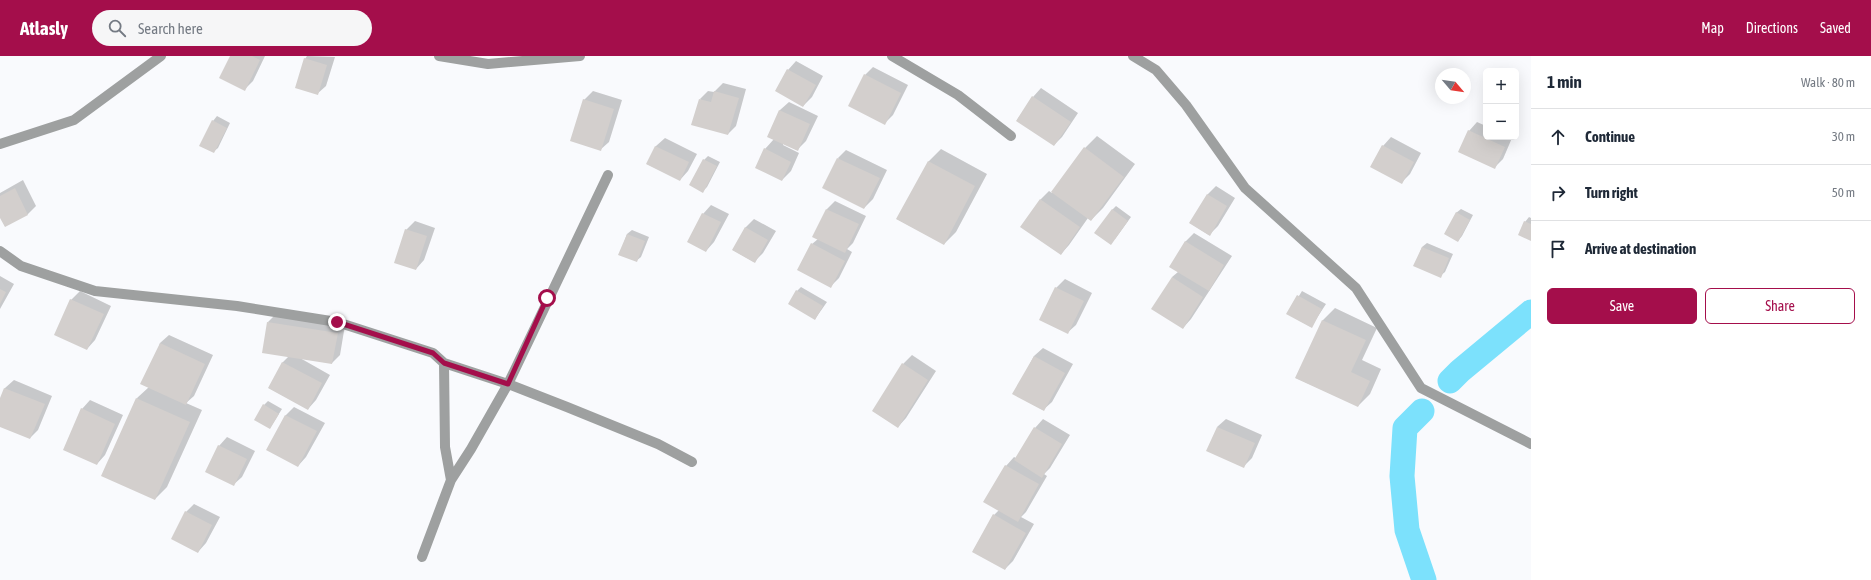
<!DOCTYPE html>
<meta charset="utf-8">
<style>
:root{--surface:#fff;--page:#f6f6f7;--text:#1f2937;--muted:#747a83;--line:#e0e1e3;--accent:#a40e4b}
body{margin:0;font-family:"Asap Condensed",sans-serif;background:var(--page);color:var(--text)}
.controls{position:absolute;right:12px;top:12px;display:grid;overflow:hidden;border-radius:6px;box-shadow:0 4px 16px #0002}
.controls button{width:36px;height:36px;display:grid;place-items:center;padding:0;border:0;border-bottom:1px solid var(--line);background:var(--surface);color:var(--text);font:20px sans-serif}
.compass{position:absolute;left:1435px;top:12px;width:36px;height:36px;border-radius:50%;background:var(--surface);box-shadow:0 4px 16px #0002;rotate:119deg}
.stop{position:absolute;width:12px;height:12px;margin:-9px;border:3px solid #a40e4b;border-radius:50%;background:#fff}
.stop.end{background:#a40e4b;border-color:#fff;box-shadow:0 1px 4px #0008}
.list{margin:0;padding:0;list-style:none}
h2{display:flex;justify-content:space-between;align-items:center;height:52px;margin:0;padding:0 16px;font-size:17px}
h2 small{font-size:13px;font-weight:400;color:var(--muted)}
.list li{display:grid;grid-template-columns:26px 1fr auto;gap:12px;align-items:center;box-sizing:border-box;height:56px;padding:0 16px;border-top:1px solid var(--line)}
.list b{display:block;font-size:15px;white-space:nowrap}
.list em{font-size:13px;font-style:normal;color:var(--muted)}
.actions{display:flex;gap:8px;padding:12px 16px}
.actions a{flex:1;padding:9px 0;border:1px solid var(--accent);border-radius:6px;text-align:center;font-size:14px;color:var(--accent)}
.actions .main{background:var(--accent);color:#fff}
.icon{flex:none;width:22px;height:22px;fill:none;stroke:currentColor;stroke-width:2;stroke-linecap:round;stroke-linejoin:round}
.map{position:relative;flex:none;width:1531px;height:524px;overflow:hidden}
header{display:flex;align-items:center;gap:24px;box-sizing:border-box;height:56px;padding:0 20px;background:var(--accent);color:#fff}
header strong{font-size:19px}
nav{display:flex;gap:22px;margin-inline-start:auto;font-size:14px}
.search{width:280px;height:36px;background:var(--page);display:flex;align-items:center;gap:10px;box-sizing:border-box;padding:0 14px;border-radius:22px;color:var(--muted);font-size:15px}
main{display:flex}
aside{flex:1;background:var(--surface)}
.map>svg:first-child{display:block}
</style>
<header>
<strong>Atlasly</strong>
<div class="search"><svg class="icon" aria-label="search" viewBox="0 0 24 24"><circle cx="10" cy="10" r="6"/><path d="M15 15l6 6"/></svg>Search here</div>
<nav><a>Map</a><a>Directions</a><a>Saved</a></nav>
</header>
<main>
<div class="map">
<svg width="1531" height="524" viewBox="0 0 1531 524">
<rect width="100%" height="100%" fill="#f9fafd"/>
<path fill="#0003" d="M231,0H265L253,25L245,33Z
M307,0L335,1L326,30L317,38L305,3Z
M796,5L823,20L812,41L803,50L788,14Z
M873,11L908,29L893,59L885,67L865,19Z
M723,27L746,33L736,70L728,78L700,43L708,35L714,36Z
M1041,32L1078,57L1062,81L1054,89L1017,64L1033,41Z
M593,35L622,44L609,86L600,94L584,44Z
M789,46L818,60L806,85L797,94L783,87V89L799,97L791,115L782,124L765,93L774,83L768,80L780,54Z
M217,60L230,67L218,92L213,96V65Z
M1477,66L1486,70V81L1512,82L1503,103L1495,111L1469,75Z
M1097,80L1135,108L1103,152L1091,164L1088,162L1069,189L1061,198L1022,171L1041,143L1049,135L1052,137L1085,92Z
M1391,81L1421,97L1410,118L1402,126L1383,90Z
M665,82L697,98L688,115L680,124L647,108L656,90Z
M941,93L987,118L956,176L944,188L897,163L929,105Z
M846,94L887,114L873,143L864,152L838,102Z
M708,100L720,106L707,131L703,135L704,104Z
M23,124L36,150L28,158L5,170L0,160V137Z
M1216,130L1235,142L1218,170L1209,179L1190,167L1208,138Z
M835,145L866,160L853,187L847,193L852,196L839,222L830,231L812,188L818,183L827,153Z
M711,149L729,158L714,186L706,195L703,158Z
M1116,150L1131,161L1115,183L1112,154Z
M1461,153L1473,159L1462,180L1458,185L1456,157Z
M1529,161L1531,162V184L1525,166Z
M754,163L776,175L763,197L754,206L733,194L746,171Z
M415,165L435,172L424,204L416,213L406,174Z
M632,174L649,181L641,201L636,205L620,198L627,178Z
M1194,177L1232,200L1191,263L1183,272L1172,221L1178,216L1185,186Z
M1427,187L1453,198L1445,216L1440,220L1415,209L1422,191Z
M0,220L14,228L0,253Z
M1065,223L1092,237L1076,269L1067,277L1056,232Z
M801,231L827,246L815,263L797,235Z
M80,235L111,250L95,284L87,293L71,244Z
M1302,235L1326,248L1311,271L1288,258Z
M1335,252L1377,272L1362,304L1381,313L1370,338L1358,350L1296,322L1323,264Z
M276,258L345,269L340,299L332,307L300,302L330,319L316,344L308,353L269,332L283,306L289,300L268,266Z
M169,279L213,299L194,340L186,347L202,354L167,431L155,443L137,342L149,331L160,287Z
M1043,292L1073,308L1052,346L1043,354L1014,338L1034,300Z
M912,299L936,315L906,362L898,371L873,355L903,308Z
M14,324L52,340L38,374L30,382L0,370V345L5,332Z
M90,344L123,359L105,399L97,408L82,353Z
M268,345L282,353L270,372L264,349Z
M294,351L325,367L306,401L298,410L268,394L286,359Z
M1043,363L1070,379L1050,412L1044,418L1047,420L1026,456L1021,461L1034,468L1013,505L1005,513L973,495L994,459L999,454L1006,410L1014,401L1016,402L1035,372Z
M1226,363L1262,379L1252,402L1243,411L1217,371Z
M227,381L255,395L242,421L233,429L219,390Z
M194,448L220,461L206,487L198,496L186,456Z"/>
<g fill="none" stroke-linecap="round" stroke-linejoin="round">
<path stroke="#7ce1fc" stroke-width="25" d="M1450,325L1460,315L1531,256
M1422,355L1405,372L1402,420L1407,474L1424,524"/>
</g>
<path fill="#d3cfcd" d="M230,0H252L260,4L245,35L219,22Z
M304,2L327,9L318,39L295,32Z
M787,13L816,29L803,51L775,35Z
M864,18L901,37L885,69L848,50Z
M714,35L739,42L728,79L691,69L699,43L711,46Z
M1032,40L1071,66L1054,90L1016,65Z
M583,43L614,53L601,95L570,85Z
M779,54L810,68L798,95L767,81Z
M212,64L227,72L214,97L199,90Z
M1468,74L1505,91L1495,113L1458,96Z
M1382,89L1414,106L1402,128L1370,111Z
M655,90L689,106L680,125L646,108Z
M1084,91L1124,121L1091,165L1051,136Z
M764,92L791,106L782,125L755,112Z
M837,102L880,122L864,153L822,132Z
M703,103L717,110L703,137L689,129Z
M928,105L975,130L944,189L896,163Z
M15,132L28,159L5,171L0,162V140Z
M1207,138L1227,150L1210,180L1189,167Z
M1040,143L1080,171L1061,199L1020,171Z
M826,153L859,168L845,197L812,181Z
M1112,153L1128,165L1111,189L1094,177Z
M1456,156L1470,164L1458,186L1444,178Z
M702,157L721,166L706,196L687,186Z
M1524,165L1531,168V185L1518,179Z
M745,171L768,184L755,207L732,194Z
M405,173L427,180L416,214L394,207Z
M627,178L645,185L637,206L618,199Z
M1185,185L1224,209L1209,235L1169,211Z
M811,187L845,205L831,232L797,214Z
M1422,191L1449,202L1441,222L1413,210Z
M1172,221L1203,241L1183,273L1151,253Z
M1055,231L1084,245L1068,278L1039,264Z
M0,233L6,236L0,248Z
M796,234L823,250L815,264L788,248Z
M1297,239L1322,253L1312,272L1286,258Z
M70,243L104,258L87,294L54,279Z
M1322,264L1366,284L1351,316L1370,325L1358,351L1295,322Z
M267,266L338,277L332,308L262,297Z
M160,287L205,308L186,349L140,328Z
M1034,300L1065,317L1044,355L1012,338Z
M282,306L322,327L308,354L268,332Z
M902,307L928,324L898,372L872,355Z
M4,332L45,348L30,383L0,371V342Z
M136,342L190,366L155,444L101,420Z
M263,348L279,358L270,373L254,364Z
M81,352L115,368L97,409L63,394Z
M285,359L317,375L298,411L266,394Z
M1034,371L1062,388L1042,422L1014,404Z
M1217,371L1255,387L1244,412L1206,395Z
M218,389L247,403L234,430L205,416Z
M1005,409L1039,428L1018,466L983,446Z
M185,455L212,469L198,497L171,483Z
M993,458L1026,477L1005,514L972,496Z"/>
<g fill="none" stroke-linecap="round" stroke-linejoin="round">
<path stroke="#9ea0a0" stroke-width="10" d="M439,0L488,8L580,0
M892,0L958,39L1011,80
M1133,0L1156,14L1186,49L1245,132L1356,232L1421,332L1531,388
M0,88L74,64L161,0
M0,195L21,210L95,235L237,250L337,266L433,297L444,307L508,328L567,351L658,388L692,406
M444,307L445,391L451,424
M422,501L451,424L471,393L508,328L608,119"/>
</g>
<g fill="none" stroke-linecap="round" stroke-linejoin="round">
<path stroke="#a40e4b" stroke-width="5" d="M337,266L433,297L444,307L508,328L547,242"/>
</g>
</svg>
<div class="controls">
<button>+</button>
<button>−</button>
</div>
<svg class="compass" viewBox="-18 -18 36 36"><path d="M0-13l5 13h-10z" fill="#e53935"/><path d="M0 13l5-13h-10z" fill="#747a83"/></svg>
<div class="stop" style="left:547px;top:242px"></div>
<div class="stop end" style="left:337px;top:266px"></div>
</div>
<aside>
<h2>1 min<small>Walk · 80 m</small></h2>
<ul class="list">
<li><svg class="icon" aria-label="ahead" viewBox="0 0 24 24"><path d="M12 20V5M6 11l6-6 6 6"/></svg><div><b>Continue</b></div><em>30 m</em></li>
<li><svg class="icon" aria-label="right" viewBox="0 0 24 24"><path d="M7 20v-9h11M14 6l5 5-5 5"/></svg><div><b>Turn right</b></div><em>50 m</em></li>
<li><svg class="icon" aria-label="arrive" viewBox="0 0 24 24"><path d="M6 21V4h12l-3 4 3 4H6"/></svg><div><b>Arrive at destination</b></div></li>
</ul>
<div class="actions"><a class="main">Save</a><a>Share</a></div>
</aside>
</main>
